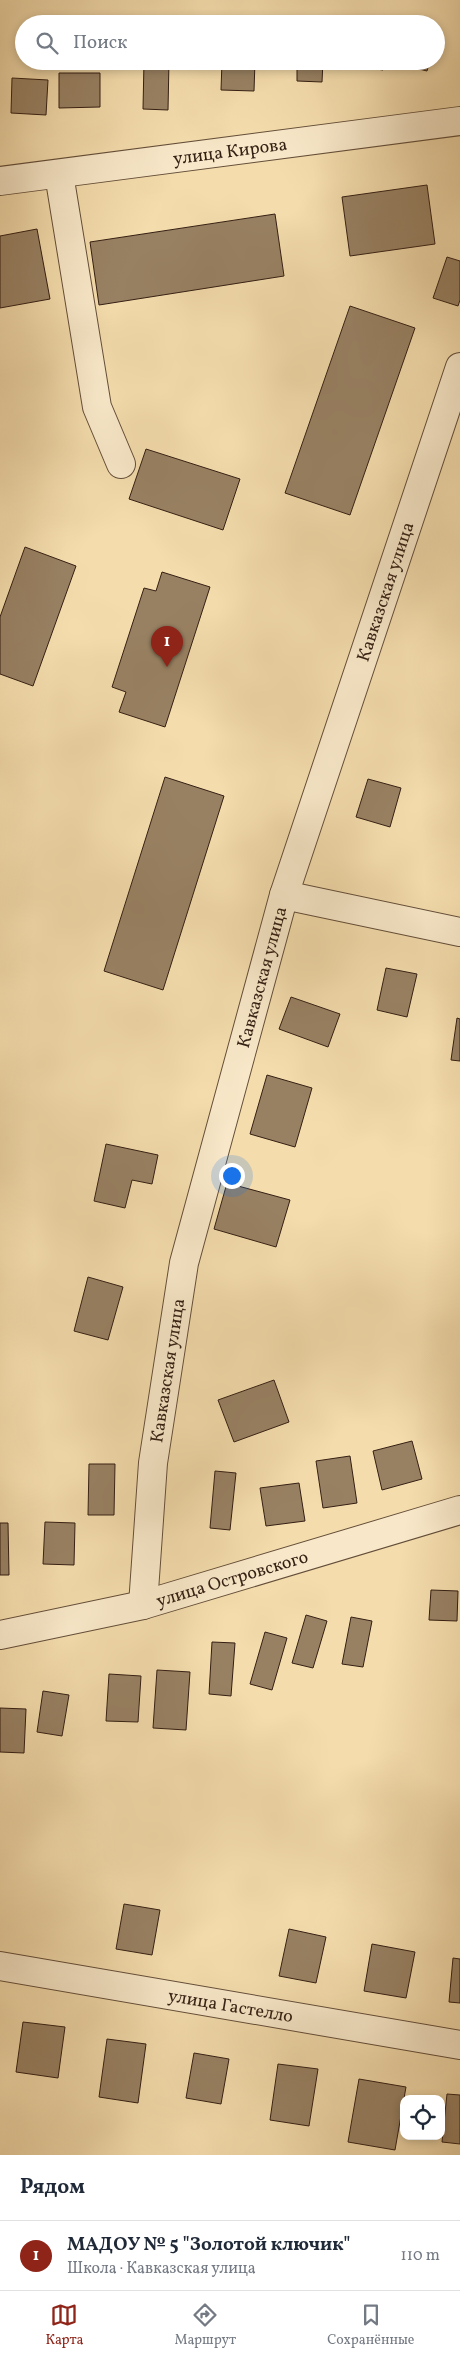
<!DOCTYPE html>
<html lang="ru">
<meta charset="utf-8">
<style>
:root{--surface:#fff;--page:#f2f2f3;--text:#1f2937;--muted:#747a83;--line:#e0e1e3;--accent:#8f2418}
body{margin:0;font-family:Vollkorn,serif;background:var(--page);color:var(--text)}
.controls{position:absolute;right:15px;bottom:15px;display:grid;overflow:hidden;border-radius:10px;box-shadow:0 2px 8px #0003}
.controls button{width:45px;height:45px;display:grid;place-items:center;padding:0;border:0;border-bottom:1px solid var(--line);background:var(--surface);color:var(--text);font:25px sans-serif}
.you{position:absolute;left:231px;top:1175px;width:18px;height:18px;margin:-12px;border:4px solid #fff;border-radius:50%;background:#1a73e8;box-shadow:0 0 0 8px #1a73e833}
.badge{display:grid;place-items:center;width:32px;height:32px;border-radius:50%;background:var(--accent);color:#fff;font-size:16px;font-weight:700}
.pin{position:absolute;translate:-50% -41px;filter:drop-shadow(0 1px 2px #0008)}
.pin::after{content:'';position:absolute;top:26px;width:18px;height:15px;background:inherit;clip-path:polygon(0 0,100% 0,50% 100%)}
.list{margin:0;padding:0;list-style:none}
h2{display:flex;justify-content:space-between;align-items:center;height:65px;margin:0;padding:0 20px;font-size:21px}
h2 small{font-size:16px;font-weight:400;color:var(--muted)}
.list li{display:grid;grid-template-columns:32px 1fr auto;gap:15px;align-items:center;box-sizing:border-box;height:70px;padding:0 20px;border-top:1px solid var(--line)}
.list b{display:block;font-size:19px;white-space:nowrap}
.list p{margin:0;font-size:16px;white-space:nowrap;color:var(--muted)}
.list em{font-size:16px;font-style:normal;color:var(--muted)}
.icon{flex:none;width:28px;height:28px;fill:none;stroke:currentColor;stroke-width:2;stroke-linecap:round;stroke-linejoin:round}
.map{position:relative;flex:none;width:460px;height:2155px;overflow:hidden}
.search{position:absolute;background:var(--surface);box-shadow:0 2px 8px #0003;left:15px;right:15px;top:15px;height:55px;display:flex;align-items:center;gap:12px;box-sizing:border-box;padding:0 18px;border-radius:28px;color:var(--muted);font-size:19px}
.sheet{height:135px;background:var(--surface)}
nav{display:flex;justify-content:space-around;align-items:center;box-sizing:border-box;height:70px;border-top:1px solid var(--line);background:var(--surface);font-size:14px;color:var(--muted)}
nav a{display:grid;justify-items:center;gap:2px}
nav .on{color:var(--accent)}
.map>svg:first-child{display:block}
</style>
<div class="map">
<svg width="460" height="2155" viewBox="0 0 460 2155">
<rect width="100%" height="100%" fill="#f4dcac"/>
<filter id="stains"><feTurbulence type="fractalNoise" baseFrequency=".004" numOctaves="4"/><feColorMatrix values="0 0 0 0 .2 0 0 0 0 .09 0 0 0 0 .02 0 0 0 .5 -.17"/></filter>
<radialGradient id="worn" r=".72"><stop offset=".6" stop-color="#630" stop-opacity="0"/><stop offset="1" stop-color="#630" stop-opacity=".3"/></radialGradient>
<path fill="#988163" stroke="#341f13" d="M368,17L393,23V24H367Z
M144,61H169L168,110L143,109Z
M222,61H255L254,91L221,90Z
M297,61H323L322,82L297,81Z
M359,61H385L383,70L358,66Z
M395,61H430L427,71L395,63Z
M59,73H100V107L59,108Z
M12,78L48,80L46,115L11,113Z
M427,185L435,244L350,256L342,197Z
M275,214L284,276L99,305L90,242Z
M37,229L50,299L0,308V236Z
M447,257L460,261V300L458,306L433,298Z
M350,306L415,328L350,515L285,493Z
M146,449L240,479L223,530L129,499Z
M25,547L76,566L33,686L0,674V617Z
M162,572L210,587L165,727L119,712L126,692L112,687L144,588L156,591Z
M165,777L224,796L163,990L104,971Z
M368,779L401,788L390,827L356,817Z
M386,968L417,974L407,1017L377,1010Z
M291,997L340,1014L328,1047L279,1029Z
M457,1018L460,1019V1061L451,1060Z
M267,1075L312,1088L295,1147L250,1134Z
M106,1144L158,1155L152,1184L132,1180L125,1208L94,1201Z
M227,1183L290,1200L276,1247L214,1229Z
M88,1277L123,1287L108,1340L74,1331Z
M274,1380L289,1422L234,1442L218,1400Z
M412,1441L422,1479L382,1490L373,1451Z
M350,1456L357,1503L323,1508L316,1461Z
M89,1464H115L114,1515H88Z
M215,1471L236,1473L230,1530L210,1528Z
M299,1483L305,1521L266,1526L260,1488Z
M45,1522L75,1523L74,1565L43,1564Z
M0,1523H8L9,1575H0Z
M431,1590L458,1591L457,1621L429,1620Z
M306,1615L327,1621L313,1668L292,1663Z
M351,1617L372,1621L363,1667L342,1664Z
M265,1632L287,1638L272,1690L250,1684Z
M212,1642L235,1643L231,1696L209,1694Z
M157,1670L190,1672L186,1730L153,1728Z
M109,1674L141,1676L138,1722L106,1721Z
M43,1691L69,1695L62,1736L37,1732Z
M0,1708L26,1709L24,1753L0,1752Z
M124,1904L160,1910L152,1955L116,1949Z
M289,1929L326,1937L316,1983L279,1976Z
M372,1944L415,1952L406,1998L364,1991Z
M453,1958L460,1959V2003L449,2002Z
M23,2022L65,2027L58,2078L16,2072Z
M107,2039L146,2044L138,2103L99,2097Z
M194,2053L229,2059L221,2104L186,2098Z
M278,2064L318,2069L309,2126L270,2120Z
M359,2079L406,2087L395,2150L348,2142Z
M447,2094L460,2095V2144L442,2142Z"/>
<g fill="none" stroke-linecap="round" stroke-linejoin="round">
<defs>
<g id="minor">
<path d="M59,174L97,407L121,464"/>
<path id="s1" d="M0,181L460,121"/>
<path d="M284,895L460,932"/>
<path id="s2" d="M143,1605L153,1463L184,1263L284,895L460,367"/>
<path id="s3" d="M0,1635L143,1605L460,1510"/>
<path id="s4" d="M0,1966L460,2045"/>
</g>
</defs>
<use href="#minor" stroke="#644e39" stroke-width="30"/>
<use href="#minor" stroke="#f8e8c9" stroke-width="28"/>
</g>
<g text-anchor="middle" stroke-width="5" stroke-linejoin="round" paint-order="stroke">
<g font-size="18" fill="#341f13" stroke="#f8e8c9">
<text dy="6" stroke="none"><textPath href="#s1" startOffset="232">улица Кирова</textPath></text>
<text dy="6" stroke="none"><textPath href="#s2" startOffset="1046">Кавказская улица</textPath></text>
<text dy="6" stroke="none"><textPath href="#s2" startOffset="641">Кавказская улица</textPath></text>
<text dy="6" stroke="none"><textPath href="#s2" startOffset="236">Кавказская улица</textPath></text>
<text dy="6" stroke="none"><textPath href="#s3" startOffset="239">улица Островского</textPath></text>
<text dy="6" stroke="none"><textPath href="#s4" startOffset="234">улица Гастелло</textPath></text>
</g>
</g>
<rect width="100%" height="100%" filter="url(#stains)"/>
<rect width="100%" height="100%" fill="url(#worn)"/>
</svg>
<div class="controls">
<button><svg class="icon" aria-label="locate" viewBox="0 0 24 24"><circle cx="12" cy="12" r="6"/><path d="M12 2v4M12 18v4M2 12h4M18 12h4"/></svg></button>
</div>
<div class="you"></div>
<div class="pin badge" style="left:167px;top:667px">1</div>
<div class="search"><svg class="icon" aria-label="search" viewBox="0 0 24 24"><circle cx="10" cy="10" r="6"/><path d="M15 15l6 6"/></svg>Поиск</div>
</div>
<section class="sheet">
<h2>Рядом<small></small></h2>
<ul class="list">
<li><span class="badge">1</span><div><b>МАДОУ № 5 &quot;Золотой ключик&quot;</b><p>Школа · Кавказская улица</p></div><em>110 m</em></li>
</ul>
</section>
<nav>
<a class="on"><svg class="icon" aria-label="map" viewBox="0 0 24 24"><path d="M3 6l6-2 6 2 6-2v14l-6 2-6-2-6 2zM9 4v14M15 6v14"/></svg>Карта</a>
<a><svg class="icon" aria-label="directions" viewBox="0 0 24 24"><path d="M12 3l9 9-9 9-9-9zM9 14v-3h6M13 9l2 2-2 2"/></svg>Маршрут</a>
<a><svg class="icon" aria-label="saved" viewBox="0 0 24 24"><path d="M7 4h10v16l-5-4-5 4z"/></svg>Сохранённые</a>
</nav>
